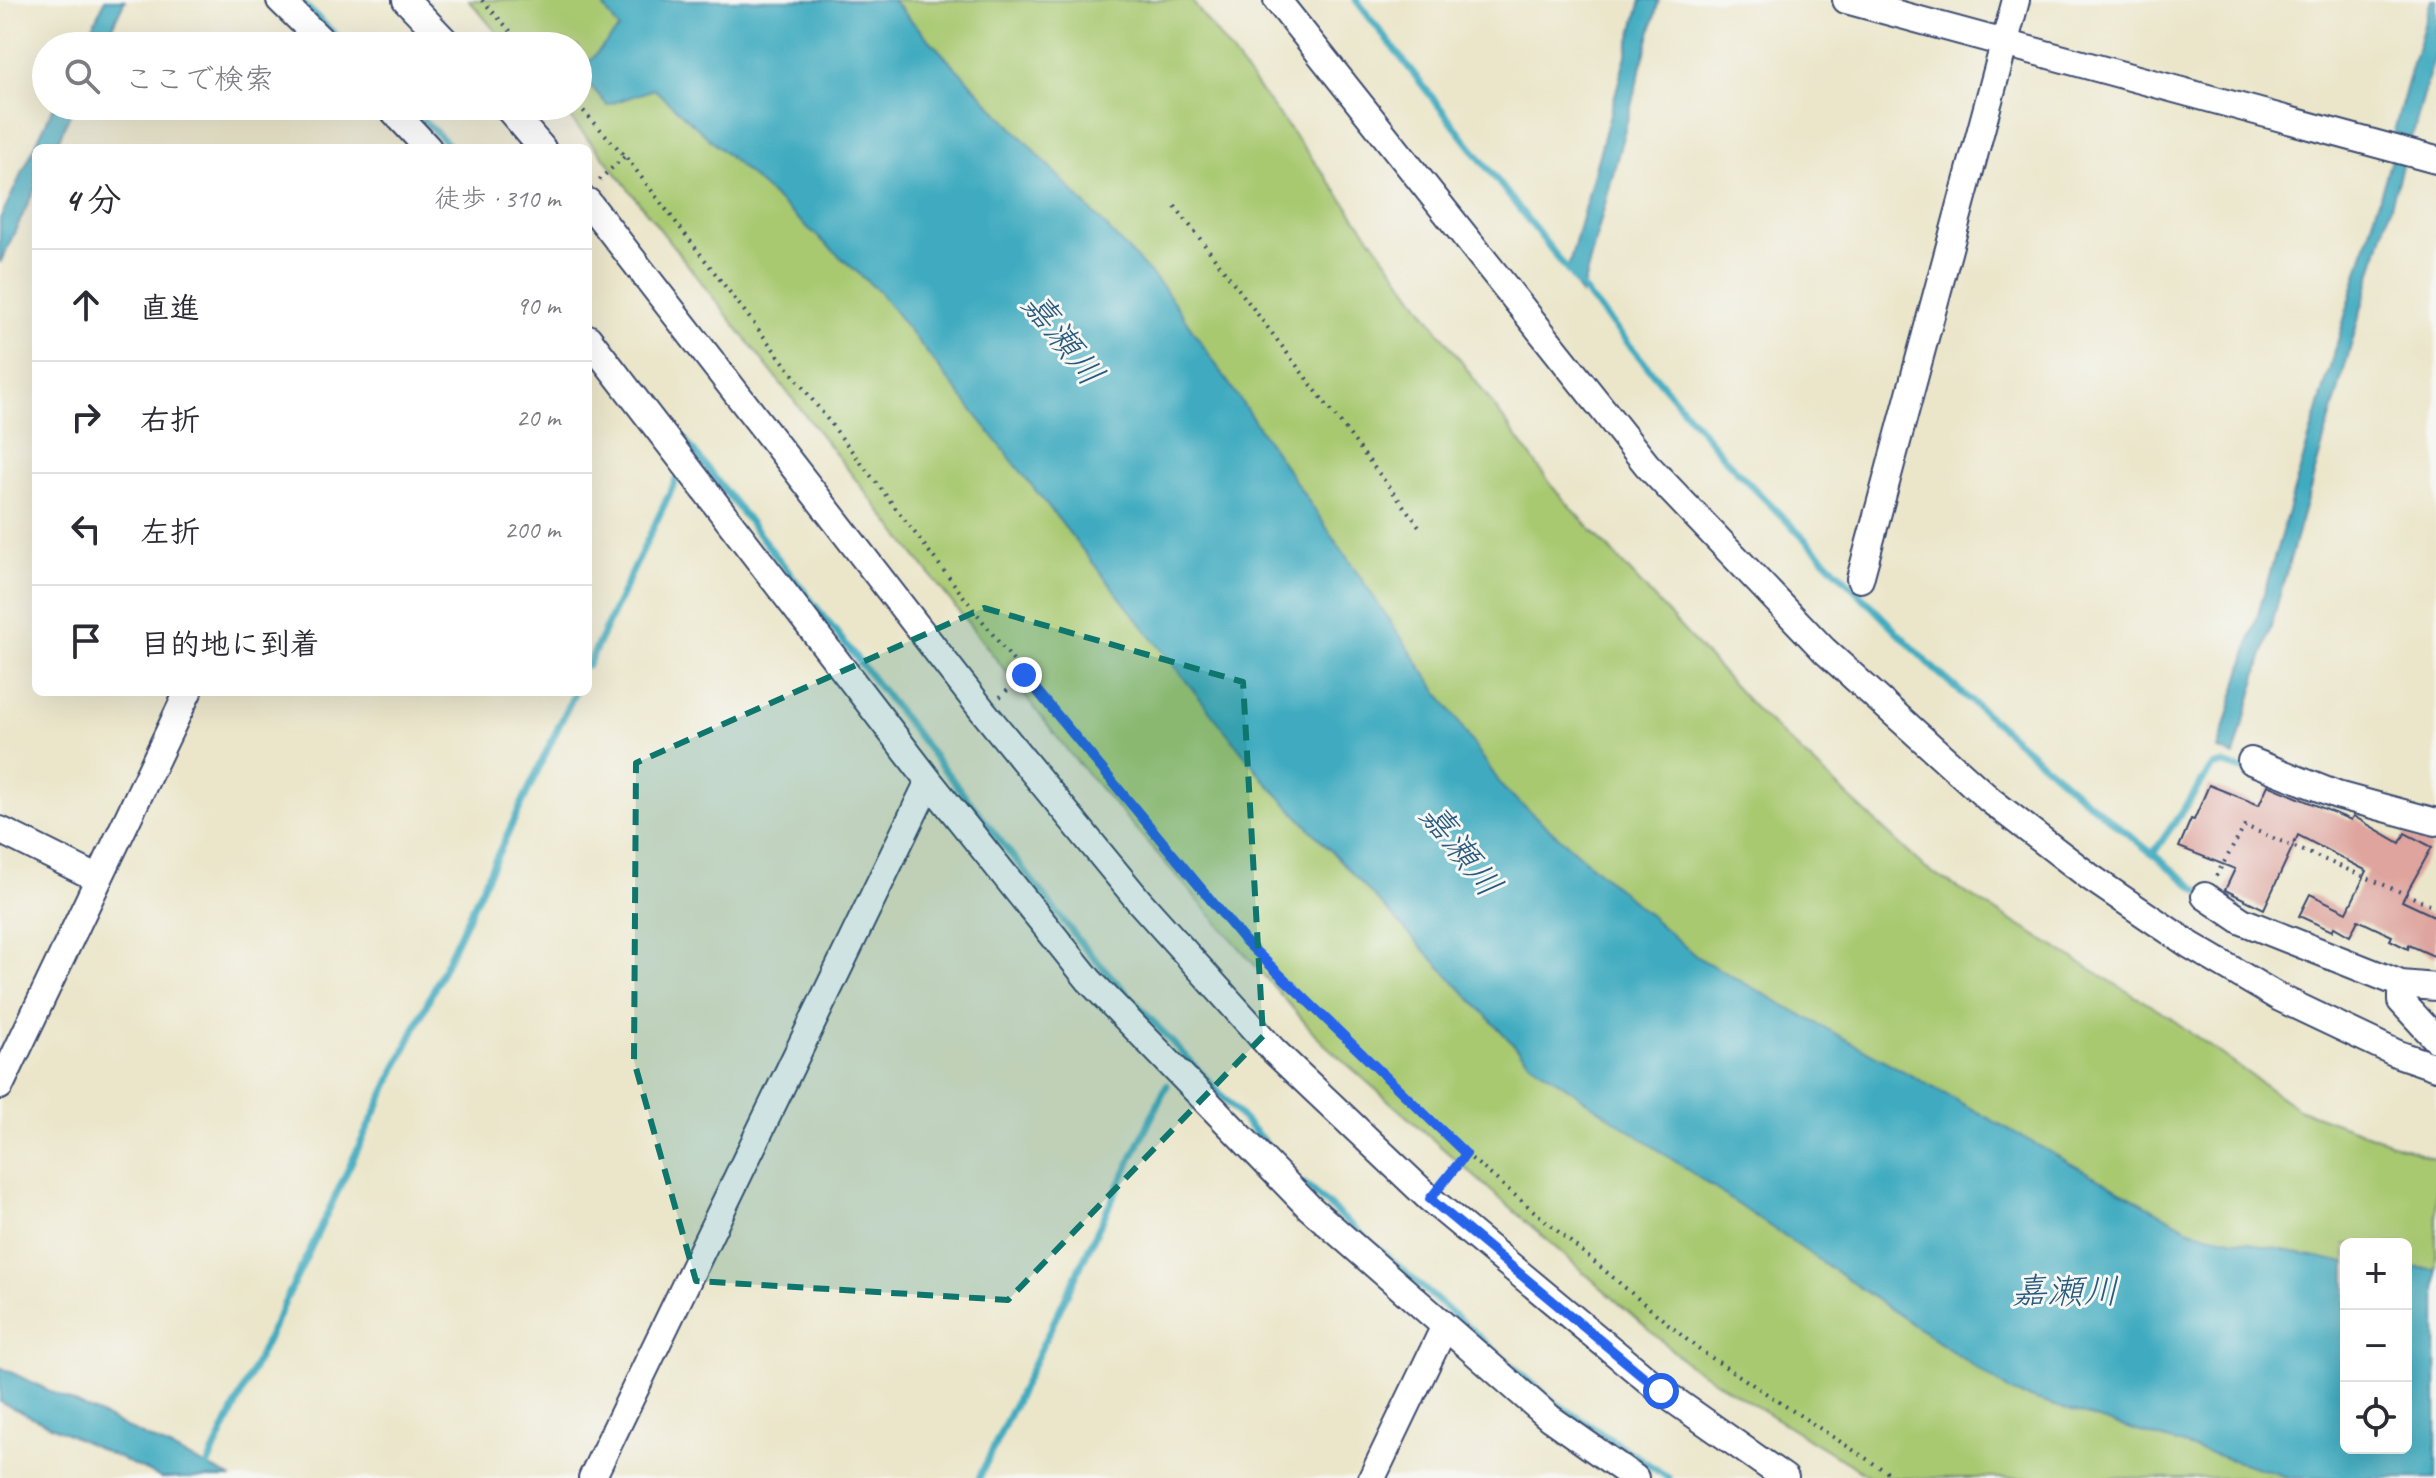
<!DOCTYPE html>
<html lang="ja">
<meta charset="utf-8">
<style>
:root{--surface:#fff;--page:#f2f2f3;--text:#2b2b33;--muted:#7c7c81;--line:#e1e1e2}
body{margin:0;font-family:Caveat,"Klee One",sans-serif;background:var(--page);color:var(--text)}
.controls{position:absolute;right:24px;bottom:24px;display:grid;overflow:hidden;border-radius:12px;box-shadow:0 8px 32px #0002}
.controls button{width:72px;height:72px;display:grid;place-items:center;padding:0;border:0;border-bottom:2px solid var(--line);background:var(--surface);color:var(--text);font:40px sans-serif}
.stop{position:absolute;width:24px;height:24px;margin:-18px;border:6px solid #2563eb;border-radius:50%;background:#fff}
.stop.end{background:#2563eb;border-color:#fff;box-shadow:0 2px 8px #0008}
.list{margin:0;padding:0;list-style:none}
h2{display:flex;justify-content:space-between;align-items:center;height:104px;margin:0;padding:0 32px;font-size:34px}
h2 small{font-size:26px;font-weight:400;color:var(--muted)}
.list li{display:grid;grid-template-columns:52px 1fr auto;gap:24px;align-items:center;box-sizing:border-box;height:112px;padding:0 32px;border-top:2px solid var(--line)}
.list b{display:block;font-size:30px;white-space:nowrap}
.list em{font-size:26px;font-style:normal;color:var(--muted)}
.icon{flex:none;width:44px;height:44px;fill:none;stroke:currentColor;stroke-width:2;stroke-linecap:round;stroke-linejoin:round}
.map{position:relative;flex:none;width:2436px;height:1478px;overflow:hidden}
.search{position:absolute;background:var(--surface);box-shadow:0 8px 32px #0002;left:32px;top:32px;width:560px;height:88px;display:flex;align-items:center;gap:20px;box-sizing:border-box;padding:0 28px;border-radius:44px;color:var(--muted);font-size:30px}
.panel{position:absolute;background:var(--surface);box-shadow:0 8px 32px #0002;left:32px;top:144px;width:560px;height:552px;border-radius:12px}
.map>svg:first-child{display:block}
</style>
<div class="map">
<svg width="2436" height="1478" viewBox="0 0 2436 1478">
<rect width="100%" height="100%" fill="#f6f6f2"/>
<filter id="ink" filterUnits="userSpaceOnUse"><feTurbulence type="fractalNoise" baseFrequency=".0125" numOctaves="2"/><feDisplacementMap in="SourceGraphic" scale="16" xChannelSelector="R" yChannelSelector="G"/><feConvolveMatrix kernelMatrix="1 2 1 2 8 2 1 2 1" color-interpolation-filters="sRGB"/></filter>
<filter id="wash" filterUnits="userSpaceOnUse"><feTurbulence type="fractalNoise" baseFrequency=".006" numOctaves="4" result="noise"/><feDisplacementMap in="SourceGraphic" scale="32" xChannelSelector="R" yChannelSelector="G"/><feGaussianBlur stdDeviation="1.8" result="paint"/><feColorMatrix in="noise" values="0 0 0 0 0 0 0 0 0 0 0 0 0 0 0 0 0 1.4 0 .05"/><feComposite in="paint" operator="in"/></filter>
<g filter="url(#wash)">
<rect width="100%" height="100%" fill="#ebe6ca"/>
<path fill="#a9c971" stroke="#627c68" stroke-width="2" d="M469,0H641L679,59L2019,1361L2436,1478H1872L1688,1364L1322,1042L1072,756L601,154L560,106H578V46H508Z
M850,0H1191L1327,178L1556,491L1758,712L1925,868L2166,1015L2298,1109L2436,1159V1291L2406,1289V1244H2346V1286L2192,1250L1681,975L1474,782Z"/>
<path fill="#40abc0" stroke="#2e6d8f" stroke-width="2" d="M105,0H125L103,46H83Z
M599,0H892L1164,288L1504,789L1697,957L2193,1231L2346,1263V1448H2406V1267L2436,1269V1478H2291L2013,1393L1530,1062L1266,782L878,291L654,89L607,105L579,72L619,29Z
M1641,0H1659L1581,295L1567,272Z
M2431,0H2436V51L2412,138L2393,135Z
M54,106H74L55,148H36V187L0,263V219Z
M2391,159L2403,163L2234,756L2218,750Z
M0,1367L232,1478H161L0,1402Z"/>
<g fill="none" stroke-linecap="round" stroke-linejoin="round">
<path stroke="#40abc0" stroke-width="7" d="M299,0L347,46
M1356,0L1575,280L1726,460L1933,668L2078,794L2199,891
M409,106L452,148
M588,317L1084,947L1281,1160
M588,665L676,480
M2153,854L2212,767L2224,764L2248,772
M1304,1184L1552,1401L1669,1478
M207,1466L575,692
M979,1478L1167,1085"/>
</g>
<g id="blocks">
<path fill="#dea49d" d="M2209,785L2259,805L2268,785L2351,820L2353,816L2400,843L2405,833L2432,847L2402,901L2436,917V957L2409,945L2408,949L2390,940L2392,936L2358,920L2350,936L2334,927L2332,931L2299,916L2310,894L2347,912L2367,871L2298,835L2264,909L2225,890L2235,869L2179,847L2191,819L2194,820Z"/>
</g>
</g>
<g filter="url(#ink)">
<use href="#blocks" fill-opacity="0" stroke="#3a4a6e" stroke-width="2"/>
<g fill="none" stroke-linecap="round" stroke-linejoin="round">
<defs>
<path id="minor" d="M280,0L327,46
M406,0L450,46
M1277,0L1647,465L1824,650L1990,800L2090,877L2190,945L2280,998L2398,1054L2436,1067
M1846,0L2436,160
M389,106L428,148
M506,106L542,148
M588,202L983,711L1139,901L1273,1050L1430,1199L1661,1391L1785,1478
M588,338L929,781L1089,980L1310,1208L1550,1418L1635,1478
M1860,579L2016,0
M2251,761L2337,795L2436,822
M0,830L99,879
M2205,896L2242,921L2401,984L2436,987
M2401,984V1001L2436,1039
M0,1086L188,692
M592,1478L929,781
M1372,1478L1444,1328"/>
</defs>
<use href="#minor" stroke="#3a4a6e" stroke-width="30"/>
<path stroke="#3a4a6e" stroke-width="4" stroke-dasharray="2 6" stroke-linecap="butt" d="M482,0L524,46
M578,105L625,156L1024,675L1244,940L1466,1154L1698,1349L1896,1478
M599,180L625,156
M1175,206L1422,530
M1000,697L1023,676
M2216,876L2245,826L2436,907
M1444,1182L1466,1154"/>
<use href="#minor" stroke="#fff" stroke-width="26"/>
</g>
</g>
<g fill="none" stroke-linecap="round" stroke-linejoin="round" filter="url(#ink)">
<path stroke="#2563eb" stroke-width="10" d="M1024,675L1244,940L1466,1154L1430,1199L1661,1391"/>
</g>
<path fill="#0f766e" fill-opacity="0.2" stroke="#0f766e" stroke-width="6" stroke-dasharray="16 10" stroke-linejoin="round" d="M984,608L1243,682L1263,1036L1008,1300L696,1281L634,1061L636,763Z"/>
<g text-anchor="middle" stroke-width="6" stroke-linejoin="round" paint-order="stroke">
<g font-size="36" font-style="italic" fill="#285a80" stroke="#f6f6f2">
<text transform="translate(1064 338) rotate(52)" y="13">嘉瀬川</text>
<text transform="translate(1462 849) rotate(52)" y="13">嘉瀬川</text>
<text x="2065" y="1303">嘉瀬川</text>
</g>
</g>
</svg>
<div class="controls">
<button>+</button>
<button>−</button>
<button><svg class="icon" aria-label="locate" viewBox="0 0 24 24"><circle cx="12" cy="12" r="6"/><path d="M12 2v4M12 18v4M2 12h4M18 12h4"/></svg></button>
</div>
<div class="stop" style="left:1661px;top:1391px"></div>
<div class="stop end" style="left:1024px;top:675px"></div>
<div class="search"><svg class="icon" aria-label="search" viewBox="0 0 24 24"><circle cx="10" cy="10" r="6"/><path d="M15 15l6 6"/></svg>ここで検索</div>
<section class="panel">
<h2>4 分<small>徒歩 · 310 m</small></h2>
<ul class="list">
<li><svg class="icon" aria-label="ahead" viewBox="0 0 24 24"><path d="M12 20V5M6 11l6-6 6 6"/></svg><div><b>直進</b></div><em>90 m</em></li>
<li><svg class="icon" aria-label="right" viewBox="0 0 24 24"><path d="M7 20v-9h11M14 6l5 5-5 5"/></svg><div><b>右折</b></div><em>20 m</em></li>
<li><svg class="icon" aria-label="left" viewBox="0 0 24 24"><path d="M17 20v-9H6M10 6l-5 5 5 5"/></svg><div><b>左折</b></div><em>200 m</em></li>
<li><svg class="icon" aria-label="arrive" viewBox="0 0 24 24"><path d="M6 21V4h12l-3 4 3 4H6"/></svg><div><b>目的地に到着</b></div></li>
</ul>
</section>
</div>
